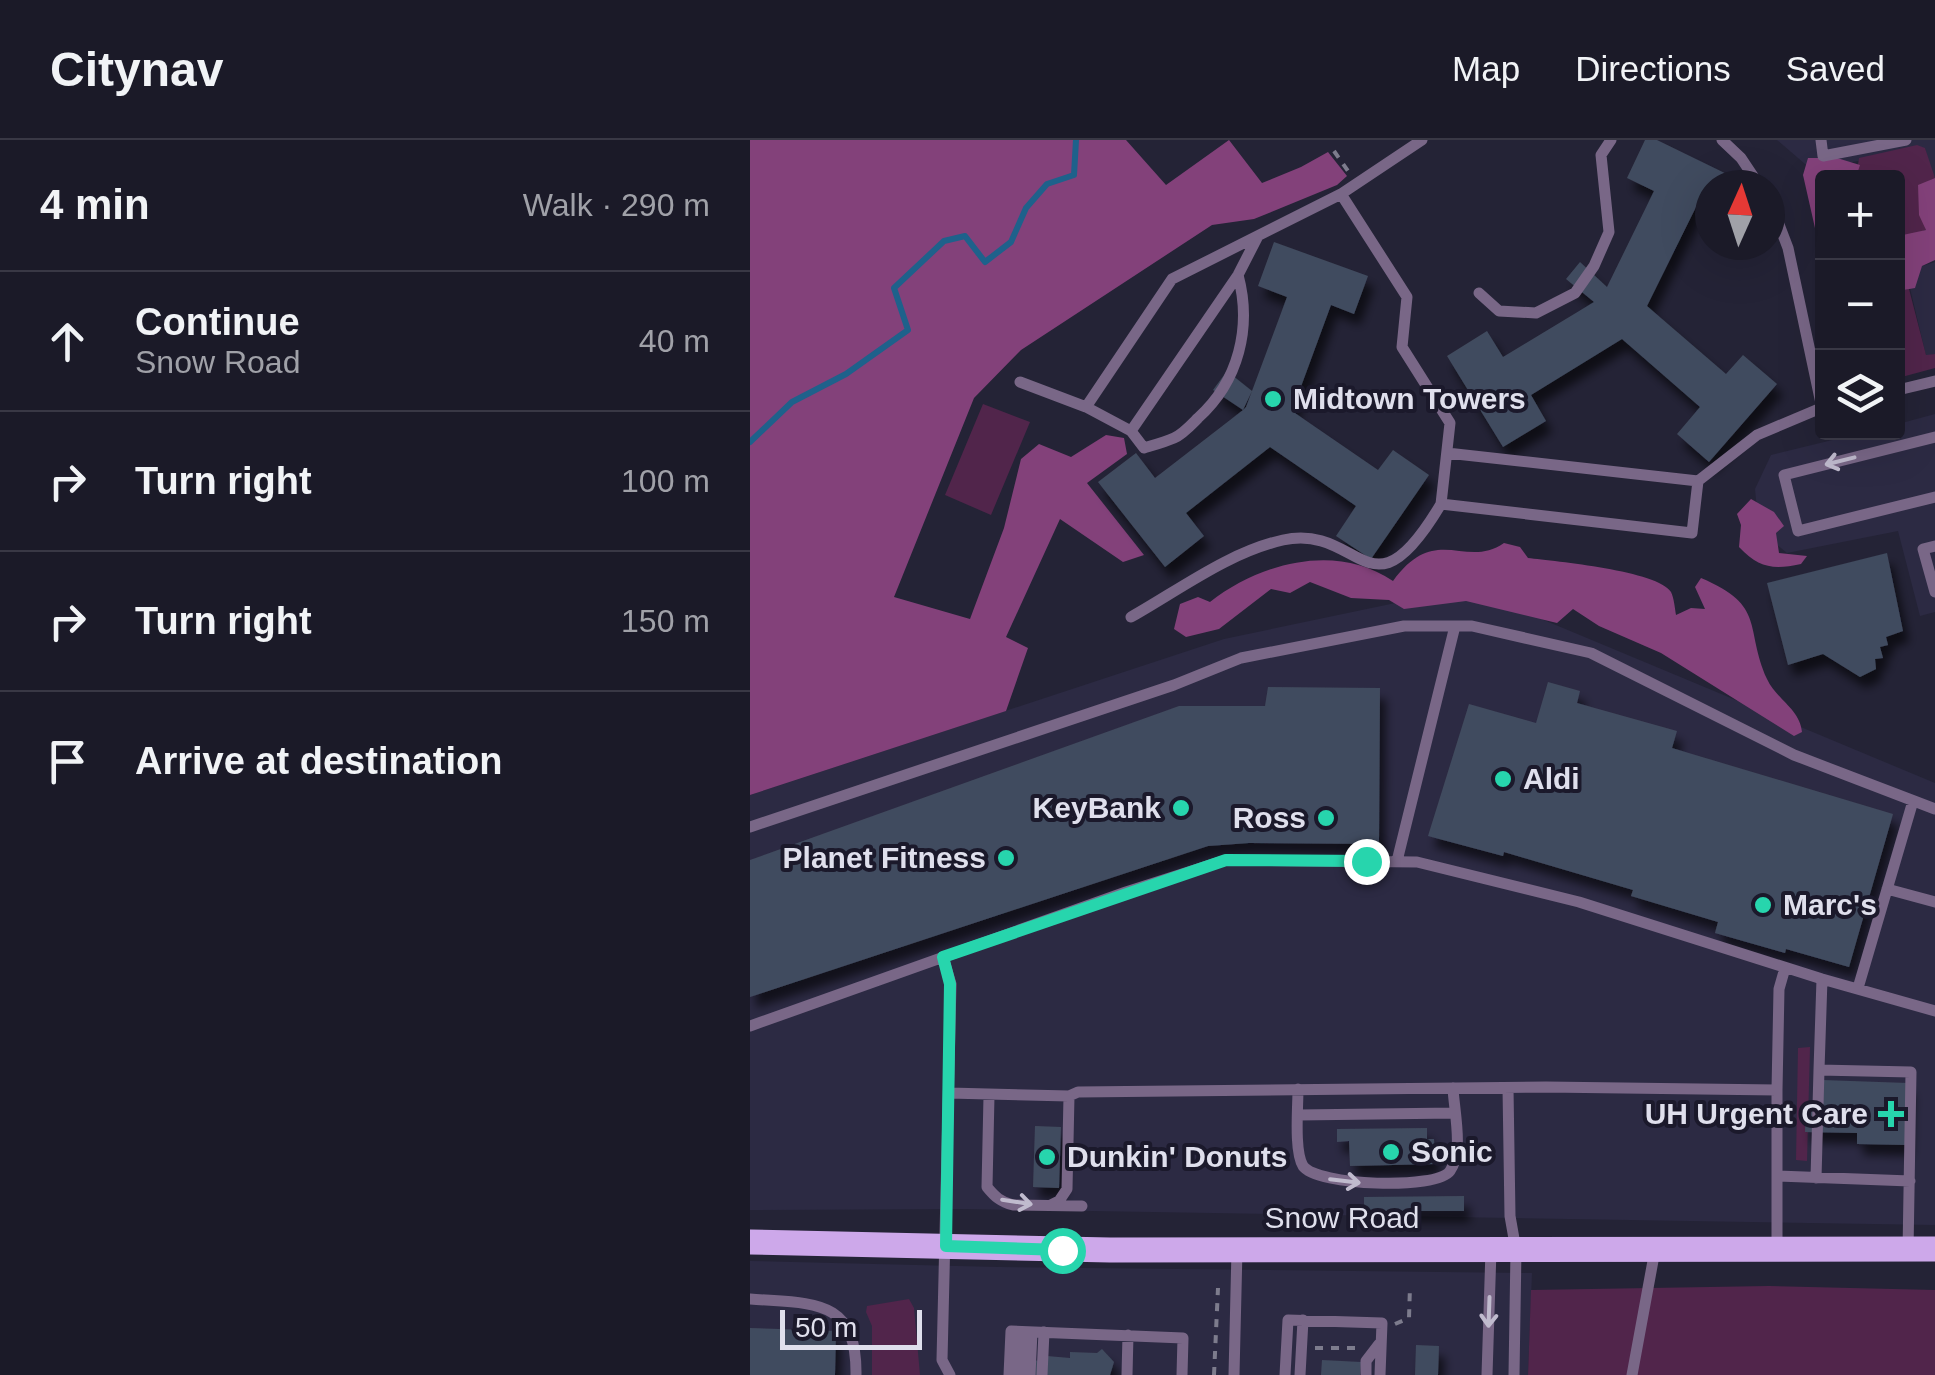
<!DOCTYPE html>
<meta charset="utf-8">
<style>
:root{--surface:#1b1a28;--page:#282734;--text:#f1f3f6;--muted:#a0a1a8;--line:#393845}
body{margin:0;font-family:Arial,sans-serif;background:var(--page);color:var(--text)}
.controls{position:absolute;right:30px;top:30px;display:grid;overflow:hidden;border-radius:10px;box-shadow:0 10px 40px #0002}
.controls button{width:90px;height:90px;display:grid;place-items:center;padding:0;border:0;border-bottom:2px solid var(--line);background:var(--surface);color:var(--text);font:50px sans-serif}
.compass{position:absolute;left:945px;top:30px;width:90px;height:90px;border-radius:50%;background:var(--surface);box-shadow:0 10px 40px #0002;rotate:3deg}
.scale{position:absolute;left:30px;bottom:25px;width:142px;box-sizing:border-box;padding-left:10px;border:5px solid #dfdfec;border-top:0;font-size:28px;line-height:35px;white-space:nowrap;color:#dfdfec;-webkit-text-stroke:8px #1b192b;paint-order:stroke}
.stop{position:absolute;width:30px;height:30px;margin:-22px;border:8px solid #27d5ad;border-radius:50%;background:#fff}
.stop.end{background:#27d5ad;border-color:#fff;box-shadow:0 2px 10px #0008}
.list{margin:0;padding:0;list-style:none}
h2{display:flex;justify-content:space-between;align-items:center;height:130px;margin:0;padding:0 40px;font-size:42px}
h2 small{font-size:32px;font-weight:400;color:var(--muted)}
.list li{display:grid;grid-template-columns:65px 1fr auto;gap:30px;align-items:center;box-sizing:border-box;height:140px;padding:0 40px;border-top:2px solid var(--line)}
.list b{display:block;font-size:38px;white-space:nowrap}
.list p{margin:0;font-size:32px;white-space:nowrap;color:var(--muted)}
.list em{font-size:32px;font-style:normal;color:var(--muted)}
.icon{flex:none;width:55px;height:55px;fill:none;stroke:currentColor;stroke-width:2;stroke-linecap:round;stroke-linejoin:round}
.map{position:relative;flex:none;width:1185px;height:1235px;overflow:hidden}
header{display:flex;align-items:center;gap:60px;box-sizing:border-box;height:140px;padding:0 50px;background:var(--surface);border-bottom:2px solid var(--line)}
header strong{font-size:48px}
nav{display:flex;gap:55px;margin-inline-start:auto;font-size:35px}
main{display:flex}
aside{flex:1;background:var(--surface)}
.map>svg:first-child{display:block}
</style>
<header>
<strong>Citynav</strong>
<nav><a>Map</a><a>Directions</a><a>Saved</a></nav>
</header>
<main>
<aside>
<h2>4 min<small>Walk · 290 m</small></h2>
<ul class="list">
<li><svg class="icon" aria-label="ahead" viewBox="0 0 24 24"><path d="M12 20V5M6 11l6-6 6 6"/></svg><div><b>Continue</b><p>Snow Road</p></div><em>40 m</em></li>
<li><svg class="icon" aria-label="right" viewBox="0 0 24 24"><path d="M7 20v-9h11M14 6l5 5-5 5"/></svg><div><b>Turn right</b></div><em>100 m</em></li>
<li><svg class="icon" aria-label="right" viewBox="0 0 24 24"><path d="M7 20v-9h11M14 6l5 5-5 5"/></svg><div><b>Turn right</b></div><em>150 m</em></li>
<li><svg class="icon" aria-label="arrive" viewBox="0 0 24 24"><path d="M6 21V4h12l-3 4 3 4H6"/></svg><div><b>Arrive at destination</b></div></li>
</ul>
</aside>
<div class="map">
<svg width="1185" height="1235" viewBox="0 0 1185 1235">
<defs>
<filter id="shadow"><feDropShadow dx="6" dy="11" stdDeviation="5" flood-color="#0009"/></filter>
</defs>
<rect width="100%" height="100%" fill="#242336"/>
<path fill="#2c2a43" d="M1027,0H1185V51L1175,8L1062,30Z
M1185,122V214L1176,216L1156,131Z
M1185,274V472L1170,476L1148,391L1037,413L1009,390L1005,349L1021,315L1111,293L1148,292V284Z
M717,448L1185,643V1085L214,1069L0,1070V655L474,499Z
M0,1121L249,1127L782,1133L778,1235H0Z"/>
<path fill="#51254b" d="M1167,5L1175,8L1185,38L1168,46L1176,90L1150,98L1148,96V38H1106L1109,18Z
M1159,149L1176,215L1185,214V228L1148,238V151Z
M233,264L280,282L241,375L195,355Z
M1060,907L1057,1021L1046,1020L1048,908Z
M1019,1146L1185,1150V1235H778L781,1150Z
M159,1159L164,1168L170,1235H122V1186L116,1172L117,1166Z"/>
<path fill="#83417a" d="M0,0H376L416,45L479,0L512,43L551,27L578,12L597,36L587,45L504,79L462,85L271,210L224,258L144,457L220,479L254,388L271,319L289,304L321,317L356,295L374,298L377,314L337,343L394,415L373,422L310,379L256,497L278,508L256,571L0,655Z
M1058,18H1087L1110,25L1106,37L1072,38V119L1053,35Z
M1185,38V120L1172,126L1165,148L1148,151V96L1176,90L1169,75L1168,45Z
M1001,359L1024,372L1034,386L1026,393L1029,413L1057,416L1051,424C1023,430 1009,428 989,407L991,385L987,374Z
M754,403L770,407L778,418C805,421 909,431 921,452C924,458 925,469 926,475L941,468L955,469L945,447L951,438C1017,466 994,487 1017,539C1026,559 1050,569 1052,592L1044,596L911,513L849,486L823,469L807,483L716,461L654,469L639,460L601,458L560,442L540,453L521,449L469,489L436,497L424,489L430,464L448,457L460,462C510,423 586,402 643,441C686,382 715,430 754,403Z"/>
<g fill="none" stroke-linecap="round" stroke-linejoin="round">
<path stroke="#1e618b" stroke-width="6" d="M0,302L42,262L96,234L158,190L144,148L194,101L215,96L235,122L261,102L276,68L297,44L324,35L326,0"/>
</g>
<path fill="#414b5e" filter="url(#shadow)" d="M895,0H907L987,39L984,45H960V71L947,65L897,166L976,234L993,215L1027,244L959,322L927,294L950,267L872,199L781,255L796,281L753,307L697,216L737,191L753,217L844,162L816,139L830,122L857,147L904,51L877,38Z
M524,102L618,136L604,174L581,165L542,271L628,330L643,310L679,335L621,419L586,396L606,366L520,307L436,373L454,396L415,427L348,342L386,313L405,338L493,270L463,250L477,231L502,251L493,270L496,267L502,251L537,157L508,146Z
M1137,413L1153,491L1136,497L1138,505L1130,507L1133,518L1125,519L1126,529L1110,537L1073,514L1038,525L1017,443Z
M798,542L830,551L827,563L927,591L922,608L1143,674L1099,827L1036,809L1035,813L965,793L968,782L881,756L883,750L754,712L753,716L678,696L719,564L786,583Z
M518,547L630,548L629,704L499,703L458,706L0,857V720L429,566H515Z
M1072,940L1158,943L1156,1005L1107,1004V993L1055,992L1056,962H1072Z
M285,986L311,987L309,1048L283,1047Z
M677,988V999H684L685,1024L600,1026L599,1001L587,1002V989Z
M714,1056V1071H614V1057Z
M0,1188L86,1191L85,1235H0Z
M666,1205L689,1206L688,1235H665Z
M352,1209L364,1222L360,1235H270L271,1220L297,1221V1216L320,1218V1212L347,1213Z
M572,1220L611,1222L610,1235H571Z"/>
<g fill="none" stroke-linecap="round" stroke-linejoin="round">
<path stroke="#7d7c8d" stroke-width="4" stroke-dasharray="8 8" stroke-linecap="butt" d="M584,11L598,31
M645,1184L659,1178L660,1146
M565,1208H605
M464,1235L468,1148"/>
<path stroke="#796787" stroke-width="11" d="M672,0L591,54L657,157L652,207L700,283L691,364L942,393L948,341L1007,295L1071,268
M972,0L991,18L1009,45
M1071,0L1073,16L1156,0
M1020,61L1038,108L1072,268
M729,153L749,171L786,173L825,153L844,126L859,92L851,15L861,0
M270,242L336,267L422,139L591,54
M1148,250L1185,241
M336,267L381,291L488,135L508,96
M381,291L394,308C404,305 415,302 424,298C433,294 441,285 448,278C489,241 502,187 488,135
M1185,297L1034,335L1048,391L1185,357
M697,313L948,341
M1185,406L1173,409L1185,452
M381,477C429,450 479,412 533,400C612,383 619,485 691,364
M0,687L424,545L491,518L654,486H722L841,513L1044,615L1185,669
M647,721L705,486
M1137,749L1185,762
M193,817L201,844L192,1220L200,1235
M1072,839L1069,930L1161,932L1158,1111
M1108,848L1163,661
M0,886L376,752L476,720L667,722L829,762L1072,839L1185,871
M758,948L760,1076L766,1110L764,1235
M548,949C548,968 544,1011 553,1026C567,1046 687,1050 700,1031C714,1011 704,971 703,948
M1027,950L1029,849L1035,828
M199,953L319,956L328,952L796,947L1027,950V1109
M239,956L237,1047C245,1057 251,1062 263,1065L332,1066
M548,975L704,973
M1027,1036L1160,1041
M1066,1038L1069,930
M301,1065L309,1061L317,1049L319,956
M0,1159C62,1164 107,1157 106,1235
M259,1235L261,1191L433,1198L432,1235
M269,1235L272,1192
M280,1235L282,1192
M292,1235L294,1192
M377,1235L378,1195
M484,1235L487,1110
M535,1235L538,1180L632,1183L630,1235
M550,1235L553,1180
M616,1235V1221L629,1204
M737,1235L741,1110
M882,1235L905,1110"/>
<path stroke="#cda8ea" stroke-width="25" d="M0,1102L360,1110L1185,1109"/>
</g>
<defs><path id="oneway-shaft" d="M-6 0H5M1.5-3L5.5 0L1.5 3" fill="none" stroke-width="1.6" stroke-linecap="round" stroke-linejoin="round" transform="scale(2.5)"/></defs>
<g stroke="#c0bbce">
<use href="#oneway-shaft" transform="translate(1090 321) rotate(166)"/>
<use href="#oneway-shaft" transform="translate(595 1041) rotate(7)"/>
<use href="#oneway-shaft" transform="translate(267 1062) rotate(9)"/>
<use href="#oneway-shaft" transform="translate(739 1172) rotate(92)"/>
</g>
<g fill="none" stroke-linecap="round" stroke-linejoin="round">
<path stroke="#27d5ad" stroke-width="12" d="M312,1110L196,1106L200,844L193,817L476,720L616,721"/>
</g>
<g fill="#27d5ad" stroke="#1b192b" stroke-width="4">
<circle cx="523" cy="259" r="10"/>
<circle cx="753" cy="639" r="10"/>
<circle cx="431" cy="668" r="10"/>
<circle cx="576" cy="678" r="10"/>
<circle cx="256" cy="718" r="10"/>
<circle cx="1013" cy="765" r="10"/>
<path d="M1136 959h10v10h10v10h-10v10h-10v-10h-10v-10h10z"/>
<circle cx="641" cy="1012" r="10"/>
<circle cx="297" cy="1017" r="10"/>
</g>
<g text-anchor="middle" stroke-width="8" stroke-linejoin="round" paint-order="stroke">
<g font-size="30" font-weight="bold" fill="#dfdfec" stroke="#1b192b" text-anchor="start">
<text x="543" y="269">Midtown Towers</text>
<text x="773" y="649">Aldi</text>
<text x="411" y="678" text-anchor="end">KeyBank</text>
<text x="556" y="688" text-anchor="end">Ross</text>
<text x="236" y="728" text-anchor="end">Planet Fitness</text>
<text x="1033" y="775">Marc's</text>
<text x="1118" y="984" text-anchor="end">UH Urgent Care</text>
<text x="661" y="1022">Sonic</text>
<text x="317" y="1027">Dunkin' Donuts</text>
</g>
<g font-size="30" fill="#dfdfec" stroke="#1b192b">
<text x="592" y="1088">Snow Road</text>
</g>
</g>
</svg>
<div class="controls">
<button>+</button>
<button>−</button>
<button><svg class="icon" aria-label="layers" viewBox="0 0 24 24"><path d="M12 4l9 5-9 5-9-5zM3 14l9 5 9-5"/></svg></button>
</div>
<svg class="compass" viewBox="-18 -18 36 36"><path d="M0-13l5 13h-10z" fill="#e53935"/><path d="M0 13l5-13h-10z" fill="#a0a1a8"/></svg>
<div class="scale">50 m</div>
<div class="stop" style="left:312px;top:1110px"></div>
<div class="stop end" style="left:616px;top:721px"></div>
</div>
</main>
